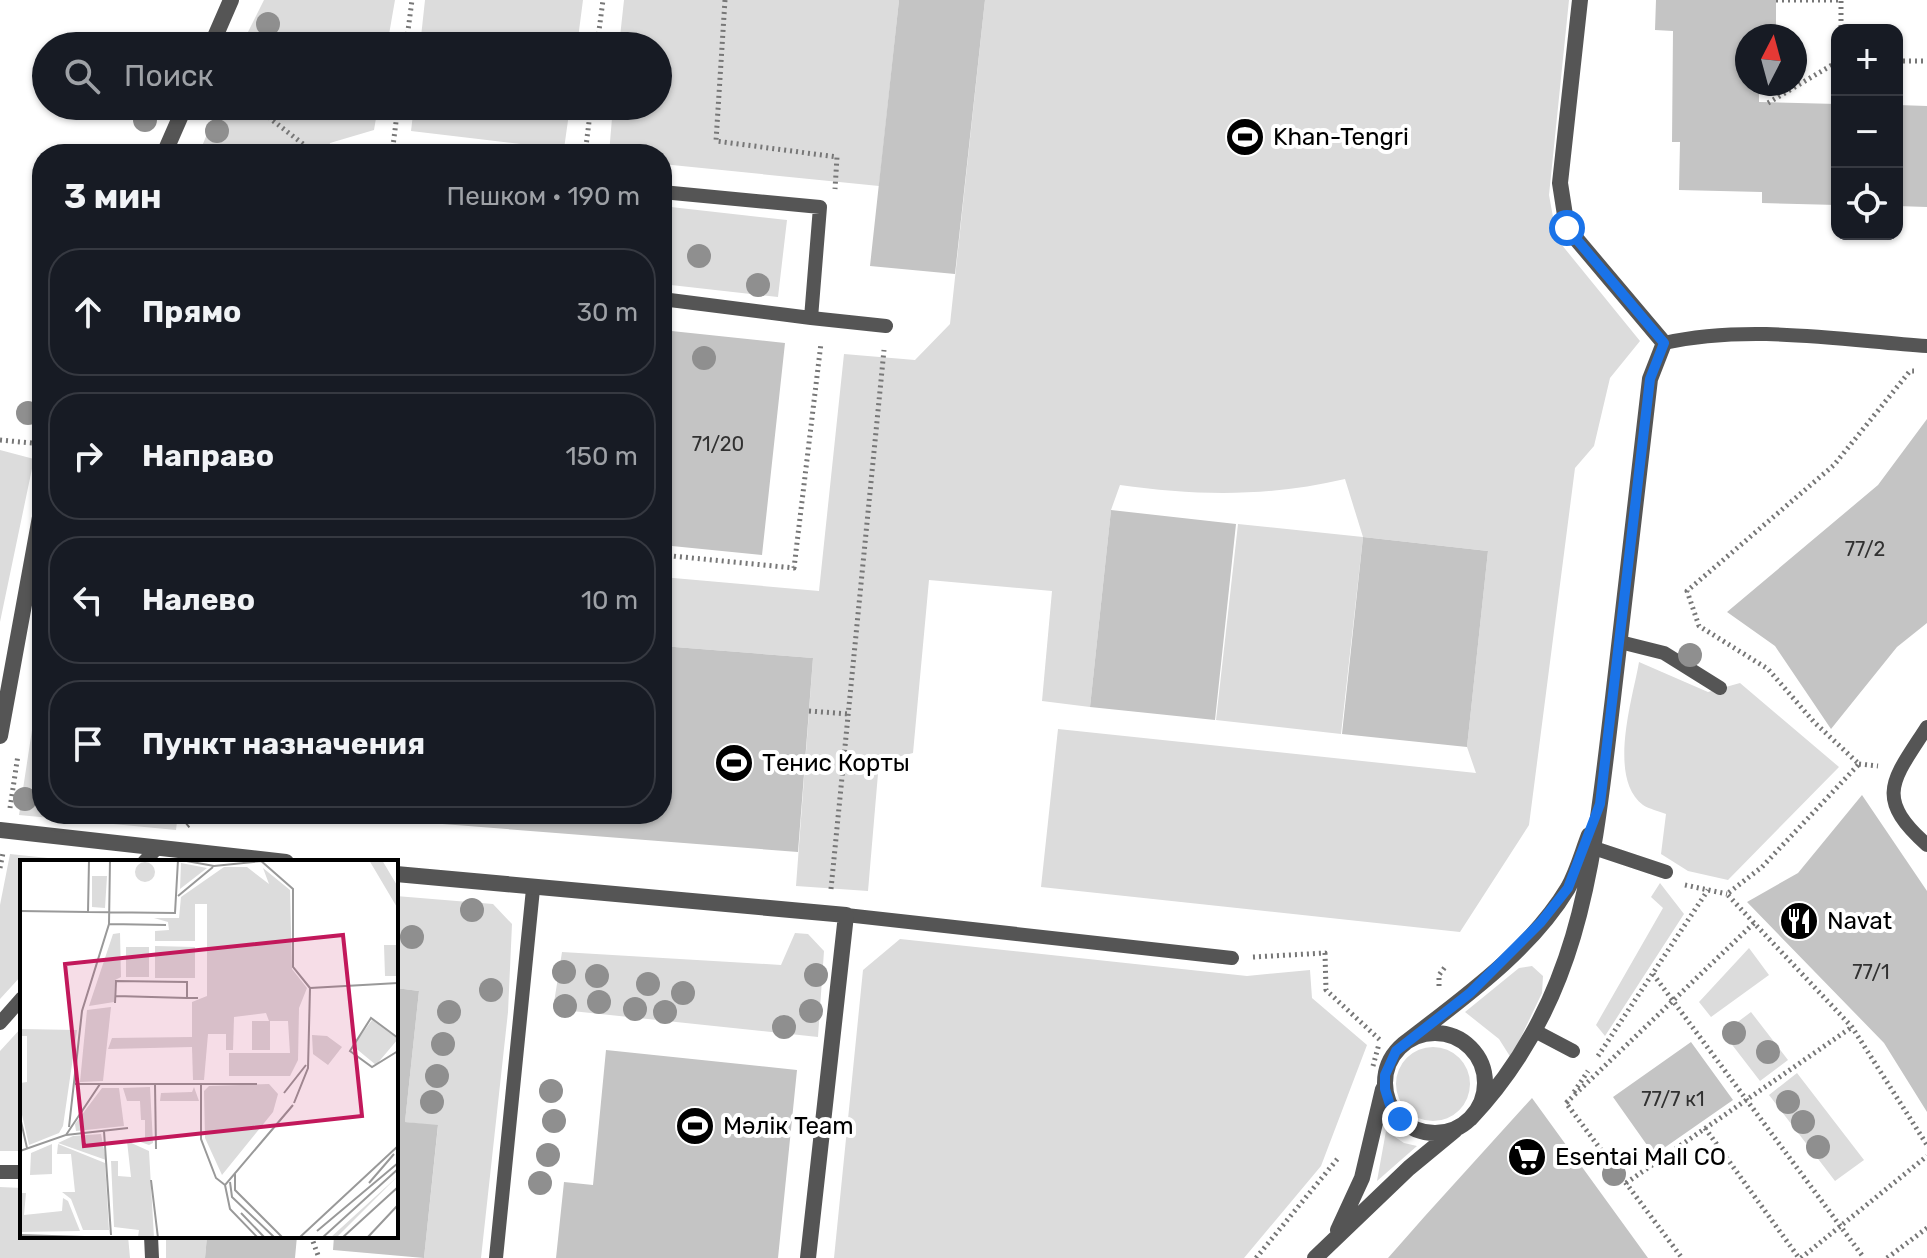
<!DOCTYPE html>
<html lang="ru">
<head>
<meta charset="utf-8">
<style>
	:root { --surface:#171b24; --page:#20242c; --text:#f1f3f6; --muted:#9ea1a6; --line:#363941 }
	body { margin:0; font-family:Rubik,sans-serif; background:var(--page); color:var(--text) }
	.controls { position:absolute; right:24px; top:24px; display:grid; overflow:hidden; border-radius:16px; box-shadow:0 2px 6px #0004 }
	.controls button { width:72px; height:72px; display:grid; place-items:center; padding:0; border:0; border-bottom:2px solid var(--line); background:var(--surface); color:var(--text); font:40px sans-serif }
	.compass { position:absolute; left:1735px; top:24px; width:72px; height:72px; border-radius:50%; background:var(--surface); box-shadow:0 2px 6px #0004; rotate:6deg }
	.stop { position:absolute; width:24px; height:24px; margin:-18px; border:6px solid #1a73e8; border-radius:50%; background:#fff }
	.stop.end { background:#1a73e8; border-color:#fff; box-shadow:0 2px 8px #0008 }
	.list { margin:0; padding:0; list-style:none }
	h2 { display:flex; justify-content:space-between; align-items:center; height:104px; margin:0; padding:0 32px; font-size:34px }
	h2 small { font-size:26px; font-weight:400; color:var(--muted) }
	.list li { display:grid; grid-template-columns:52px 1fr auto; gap:24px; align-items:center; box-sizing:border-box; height:128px; margin:0 16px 16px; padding:0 16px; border:2px solid var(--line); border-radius:32px }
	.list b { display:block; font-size:30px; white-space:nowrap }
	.list em { font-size:26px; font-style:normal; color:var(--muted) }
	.icon { flex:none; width:44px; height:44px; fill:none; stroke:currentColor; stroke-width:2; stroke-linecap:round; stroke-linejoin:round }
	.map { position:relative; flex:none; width:1927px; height:1258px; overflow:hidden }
	.search { position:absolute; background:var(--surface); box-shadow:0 2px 6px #0004; left:32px; top:32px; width:640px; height:88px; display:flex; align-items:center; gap:20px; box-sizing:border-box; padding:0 28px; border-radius:44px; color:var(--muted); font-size:30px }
	.panel { position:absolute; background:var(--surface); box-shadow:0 2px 6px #0004; left:32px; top:144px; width:640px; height:680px; border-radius:32px }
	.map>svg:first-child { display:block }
	.green { fill:#dcdcdc }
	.building { fill:#c4c4c4 }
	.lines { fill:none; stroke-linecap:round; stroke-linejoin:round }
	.path { stroke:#777; stroke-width:5; stroke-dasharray:2 4; stroke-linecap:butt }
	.service { stroke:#555; stroke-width:14 }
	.minor { stroke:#555; stroke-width:16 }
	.tree { fill:#8f8f8f }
	.route { stroke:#1a73e8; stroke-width:10 }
	.labels { text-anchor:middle; stroke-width:8; stroke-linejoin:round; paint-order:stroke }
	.number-label { font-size:20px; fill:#313131 }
	.poi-label { font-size:24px; fill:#000; stroke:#fff; text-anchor:start }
	.inset-road { fill:none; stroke:#999; stroke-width:2 }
	.view { fill:#c2185b; fill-opacity:0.15; stroke:#c2185b; stroke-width:4 }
	.inset-edge { fill:none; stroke:#000; stroke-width:4 }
</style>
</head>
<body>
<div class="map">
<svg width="1927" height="1258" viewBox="0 0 1927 1258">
	<rect width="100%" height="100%" fill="#fff"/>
	<!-- green -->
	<path class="green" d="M264,0H395L387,46H241Z
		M425,0H583L577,46H420Z
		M624,0H899L879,186L662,164V154H609L613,106H658V46H619Z
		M985,0H1569L1549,195L1557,239L1640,341L1610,378L1594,446L1575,468L1529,825L1460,932L1041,887L1058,729L1476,773L1467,747L1488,551L1363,537L1341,734L1216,720L1238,524L1363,537L1345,479C1269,497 1197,496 1120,485L1111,510L1090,707L1042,701L1052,591L929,580L913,753L879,762L868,891L796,886L813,658L662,646V577L819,591L844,354L915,360L950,324Z
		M218,106H378L374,130L330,143L328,154H199Z
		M414,106H570L564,149L411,131Z
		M662,206L787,220L778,297L662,284Z
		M0,450L34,459L0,622Z
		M1639,662L1708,692L1740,683L1839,767L1728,880L1688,871L1661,854L1666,814C1659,811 1649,809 1643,805C1607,778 1633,698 1639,662Z
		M42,665V814H178L176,830L19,815Z
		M10,854L86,862H22V975L0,999V905Z
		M1660,883L1684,914L1605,1036L1596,1025L1663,908L1651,897Z
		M396,896L493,904L512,924L508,1012L481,1258H424L438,1126L405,1122L419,991L396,988Z
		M795,933L808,934L824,951L818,1037L553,1009L562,952L781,965Z
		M900,939L1247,976L1310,970L1312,998L1367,1045L1321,1166L1244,1258H834L863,970Z
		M1749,948L1769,975L1711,1017L1699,1002Z
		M1532,966L1543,976L1542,993L1511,1058L1499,1039L1465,1012L1519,968Z
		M1751,1012L1788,1060L1760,1081L1723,1033Z
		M22,1027V1151H0V1051Z
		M1396 1084a37 37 0 1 1 74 0a37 37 0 1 1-74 0Z
		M1797,1073L1864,1160L1835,1181L1769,1095Z
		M1386,1131L1404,1143L1417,1146L1377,1181Z
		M0,1187L22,1188V1236H128L130,1258H0Z
		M166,1236H207L205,1258H166Z"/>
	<!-- building -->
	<path class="building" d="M899,0H985L955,274L870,266Z
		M1656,0H1776V36H1747V84H1775V88H1759V102L1837,104V205L1762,203V192L1679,190L1680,142H1672L1673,31L1655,30Z
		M1897,105L1927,106V207L1897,206Z
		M662,330L785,343L762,555L662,545Z
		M1927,419V623L1897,647L1831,729L1775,646L1727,612L1878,485Z
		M1111,510L1236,524L1215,720L1090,707Z
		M1363,537L1488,551L1467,747L1342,734Z
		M662,646L813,658L798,852L340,816L662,814Z
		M1862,795L1927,891V1112L1884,1043L1747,902L1798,873Z
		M396,988L419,991L405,1122L438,1125L424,1258L333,1250L334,1236H396Z
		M1691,1042L1733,1100L1654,1155L1613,1097Z
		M606,1050L797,1070L778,1258H556L564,1182L593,1185Z
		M1532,1098L1648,1258H1388L1425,1216Z
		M207,1236H297L295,1258H205Z"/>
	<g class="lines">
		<!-- path -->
		<path class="path" d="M725,0L716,141L837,157L835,189
			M1776,0H1841V30
			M406,46L412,0
			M597,46L603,0
			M1897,61H1927
			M1768,103L1837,62
			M254,106L316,154
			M392,154L398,106
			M585,154L591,106
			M0,440L42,444
			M662,555L794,568L821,343
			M809,711L849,714
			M1859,764L1878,766
			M10,808L18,755
			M187,826L193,821L194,814
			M0,868L3,853
			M1685,885L1727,894
			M831,889L884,350
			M1754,923L1727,894L1762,867L1859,764L1814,722L1768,669L1699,626L1687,591L1834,465L1910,371H1914
			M1253,957L1325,953L1326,990L1380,1040
			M1653,974L1864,1258
			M1439,986V975L1445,967
			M1598,1056L1708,890
			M1373,1066L1379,1044
			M1574,1092L1588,1071
			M1568,1101L1566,1103L1682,1258
			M1566,1103L1754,923L1852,1027L1927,1145
			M1705,1128L1799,1258
			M1626,1183L1852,1027
			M311,1236L319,1258
			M1256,1258L1339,1157
			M1801,1258L1927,1156
			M1887,1258L1927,1228"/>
		<!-- service -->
		<path class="service" d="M662,192L820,207L811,318L886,326
			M662,299L811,318
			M1664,343C1749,324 1841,340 1927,346
			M1620,642L1664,653L1720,688
			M1927,727C1893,780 1873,797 1927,845
			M1594,848L1666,872
			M144,862L157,848
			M846,915L1232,958
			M0,1023L22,998
			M1535,1031L1573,1051
			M0,1172H22
			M151,1236L152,1258
			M496,1258L533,889"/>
		<!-- minor -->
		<path class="minor" d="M211,46L231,0
			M164,154L185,106
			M0,736L42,506
			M0,830L286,862
			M396,874L846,915L808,1258
			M1385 1083a50 50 0 1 1 100 0a50 50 0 1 1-100 0Z
			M1405,1043C1463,998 1530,951 1568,888C1577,872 1582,853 1589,835
			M1470,1119C1584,999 1594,854 1613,698C1626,592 1637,485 1650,379L1664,343L1567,228L1560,183L1580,0
			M1338,1230L1362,1178L1383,1089
			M1315,1258L1409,1168L1455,1130"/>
	</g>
	<!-- trees -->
	<g class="tree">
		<circle cx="268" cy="24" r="12"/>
		<circle cx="145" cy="120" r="12"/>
		<circle cx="217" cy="131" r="12"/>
		<circle cx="699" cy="256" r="12"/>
		<circle cx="758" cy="285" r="12"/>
		<circle cx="704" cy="358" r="12"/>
		<circle cx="28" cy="413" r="12"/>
		<circle cx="1690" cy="655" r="12"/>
		<circle cx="25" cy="799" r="12"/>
		<circle cx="472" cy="910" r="12"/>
		<circle cx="412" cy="937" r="12"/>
		<circle cx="564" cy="972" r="12"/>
		<circle cx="816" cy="975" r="12"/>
		<circle cx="597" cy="976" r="12"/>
		<circle cx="648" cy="984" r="12"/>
		<circle cx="491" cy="990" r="12"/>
		<circle cx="683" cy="993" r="12"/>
		<circle cx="599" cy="1002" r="12"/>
		<circle cx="565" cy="1006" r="12"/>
		<circle cx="635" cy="1009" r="12"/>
		<circle cx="811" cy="1011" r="12"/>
		<circle cx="449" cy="1012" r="12"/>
		<circle cx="665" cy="1012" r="12"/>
		<circle cx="784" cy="1027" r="12"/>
		<circle cx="1734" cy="1033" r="12"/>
		<circle cx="443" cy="1044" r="12"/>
		<circle cx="1768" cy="1052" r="12"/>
		<circle cx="437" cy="1076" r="12"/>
		<circle cx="551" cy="1091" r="12"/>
		<circle cx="432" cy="1102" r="12"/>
		<circle cx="1788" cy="1102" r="12"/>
		<circle cx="554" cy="1121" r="12"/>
		<circle cx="1803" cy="1122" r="12"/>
		<circle cx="1818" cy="1147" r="12"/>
		<circle cx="548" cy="1155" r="12"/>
		<circle cx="1614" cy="1174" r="12"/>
		<circle cx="540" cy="1183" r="12"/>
	</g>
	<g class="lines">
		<!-- route -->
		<path class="route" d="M1400,1119L1390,1105L1385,1089V1075L1396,1051L1470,993L1541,922L1568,888L1600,804L1650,379L1664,343L1567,228"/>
	</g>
	<!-- icons -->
	<defs>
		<symbol id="stadium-disc" viewBox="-11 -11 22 22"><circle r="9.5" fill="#000" stroke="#fff"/><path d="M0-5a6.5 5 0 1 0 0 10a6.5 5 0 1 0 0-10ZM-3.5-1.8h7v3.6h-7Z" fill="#fff"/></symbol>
		<symbol id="restaurant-disc" viewBox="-11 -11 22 22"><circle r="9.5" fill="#000" stroke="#fff"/><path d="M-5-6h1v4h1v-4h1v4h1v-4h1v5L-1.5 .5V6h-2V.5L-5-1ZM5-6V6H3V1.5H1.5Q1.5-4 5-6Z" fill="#fff"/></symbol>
		<symbol id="supermarket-disc" viewBox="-11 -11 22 22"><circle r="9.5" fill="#000" stroke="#fff"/><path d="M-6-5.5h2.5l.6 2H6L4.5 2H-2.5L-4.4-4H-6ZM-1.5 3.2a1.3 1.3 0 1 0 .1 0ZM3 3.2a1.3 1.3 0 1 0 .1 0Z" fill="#fff"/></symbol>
	</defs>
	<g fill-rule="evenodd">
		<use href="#stadium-disc" x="1223" y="115" width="44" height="44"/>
		<use href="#stadium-disc" x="712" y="741" width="44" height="44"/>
		<use href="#restaurant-disc" x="1777" y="899" width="44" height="44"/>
		<use href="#stadium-disc" x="673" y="1104" width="44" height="44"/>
		<use href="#supermarket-disc" x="1505" y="1135" width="44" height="44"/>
	</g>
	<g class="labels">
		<!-- number labels -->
		<g class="number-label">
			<text x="718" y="451">71/20</text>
			<text x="1865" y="556">77/2</text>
			<text x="1871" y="979">77/1</text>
			<text x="1673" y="1106">77/7 к1</text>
		</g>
		<!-- poi labels -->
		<g class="poi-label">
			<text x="1273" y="145">Khan-Tengri</text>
			<text x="762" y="771">Тенис Корты</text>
			<text x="1827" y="929">Navat</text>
			<text x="723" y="1134">Мәлік Team</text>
			<text x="1555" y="1165">Esentai Mall СО</text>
		</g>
	</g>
	<!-- overview -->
	<g transform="translate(20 860)">
		<rect width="378" height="378" fill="#fff"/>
		<path d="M349,0H362L378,27V49ZM115 12a10 10 0 1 1 20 0a10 10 0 1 1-20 0ZM161,3L187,8L160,29ZM204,7H227L249,24L243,8L270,30L272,109L287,128L279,148L278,200L270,216H209V193H270L268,161H250V190H232V161H249L246,153L214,157L213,190H206V174H188L184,220H173L172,187L88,189L92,178L172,177V142L187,136V44H175V81H135V71L149,70L148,62L134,58H159L161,37ZM72,16H87L85,48L72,47ZM100,73L101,117L95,120L94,142L69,146L93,74ZM364,85H378V116H365ZM135,86L175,87V118H135ZM106,87H129V117H106ZM91,147L83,221L60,222L67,150ZM352,160L378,179L356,205L333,186ZM0,169L57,170L43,266L39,273L9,285L0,246V223L7,222V176H0ZM292,175L307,176L322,187L308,205L293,194ZM249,224L258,234L253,252L202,315L185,278L184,231L189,226ZM130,227L133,283L129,285L112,279H125V260H121L120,241H107L103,228ZM174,227L179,241H140L141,233L172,232ZM82,228H99L104,266L56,271L55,264ZM81,274L86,300L38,283L53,276ZM107,281L129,291L134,378H103L118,377L119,370L94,367L91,301H98V316L111,317ZM32,284V314L10,315L11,293ZM38,284L85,303L89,370H63L51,339L42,332H55L51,294H37ZM378,316L316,378H310ZM0,333H6L4,355L42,351L43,338L48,341L60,371L0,372Z" fill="#dcdcdc"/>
		<path class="inset-road" d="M161,0L194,6L252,0M240,0L273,29V107L290,128M158,36L193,7M0,51L68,52L69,0M68,52L155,53L158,0M89,64L146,65M290,128L378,123M96,136L167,138M95,143L96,121L167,122V138H178M378,178L351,158L330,191L352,207L378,191M181,223V279L196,318L205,325M55,224H237M135,224L136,289M264,233L286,205M274,243L288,208L290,128M0,257L7,288M49,267L62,151L89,64L90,0M84,271L91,375M46,275L108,268M0,291L46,275L80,224M215,314V330L263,378M131,320L138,378M210,322L212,337L255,378M349,323L374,294M221,353L245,378M297,371L378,303M0,375L97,378M238,378L210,349L205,325L273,245M279,378L378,286M302,378L378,309M322,378L378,327M347,378L378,345"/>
		<path class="view" d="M323,75L342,256L64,286L45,104Z"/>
		<rect width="378" height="378" class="inset-edge"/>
	</g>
</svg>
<div class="controls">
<button>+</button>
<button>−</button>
<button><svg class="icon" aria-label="locate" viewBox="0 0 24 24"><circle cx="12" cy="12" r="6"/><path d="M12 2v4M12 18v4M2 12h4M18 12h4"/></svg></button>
</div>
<svg class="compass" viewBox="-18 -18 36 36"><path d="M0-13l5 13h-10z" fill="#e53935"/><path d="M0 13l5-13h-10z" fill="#9ea1a6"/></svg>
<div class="stop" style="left:1567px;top:228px"></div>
<div class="stop end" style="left:1400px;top:1119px"></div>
<div class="search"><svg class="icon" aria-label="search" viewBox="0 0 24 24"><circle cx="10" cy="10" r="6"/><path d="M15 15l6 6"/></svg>Поиск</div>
<section class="panel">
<h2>3 мин<small>Пешком · 190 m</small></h2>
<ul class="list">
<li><svg class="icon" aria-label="ahead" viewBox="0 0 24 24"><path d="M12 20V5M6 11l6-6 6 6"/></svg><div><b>Прямо</b></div><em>30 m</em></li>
<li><svg class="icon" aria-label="right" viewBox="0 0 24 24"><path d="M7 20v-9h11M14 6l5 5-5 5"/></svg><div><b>Направо</b></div><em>150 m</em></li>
<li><svg class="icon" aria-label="left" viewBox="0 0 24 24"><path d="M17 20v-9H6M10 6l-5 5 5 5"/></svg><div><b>Налево</b></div><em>10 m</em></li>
<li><svg class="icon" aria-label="arrive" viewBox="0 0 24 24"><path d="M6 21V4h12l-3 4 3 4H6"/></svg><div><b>Пункт назначения</b></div></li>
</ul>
</section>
</div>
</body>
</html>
